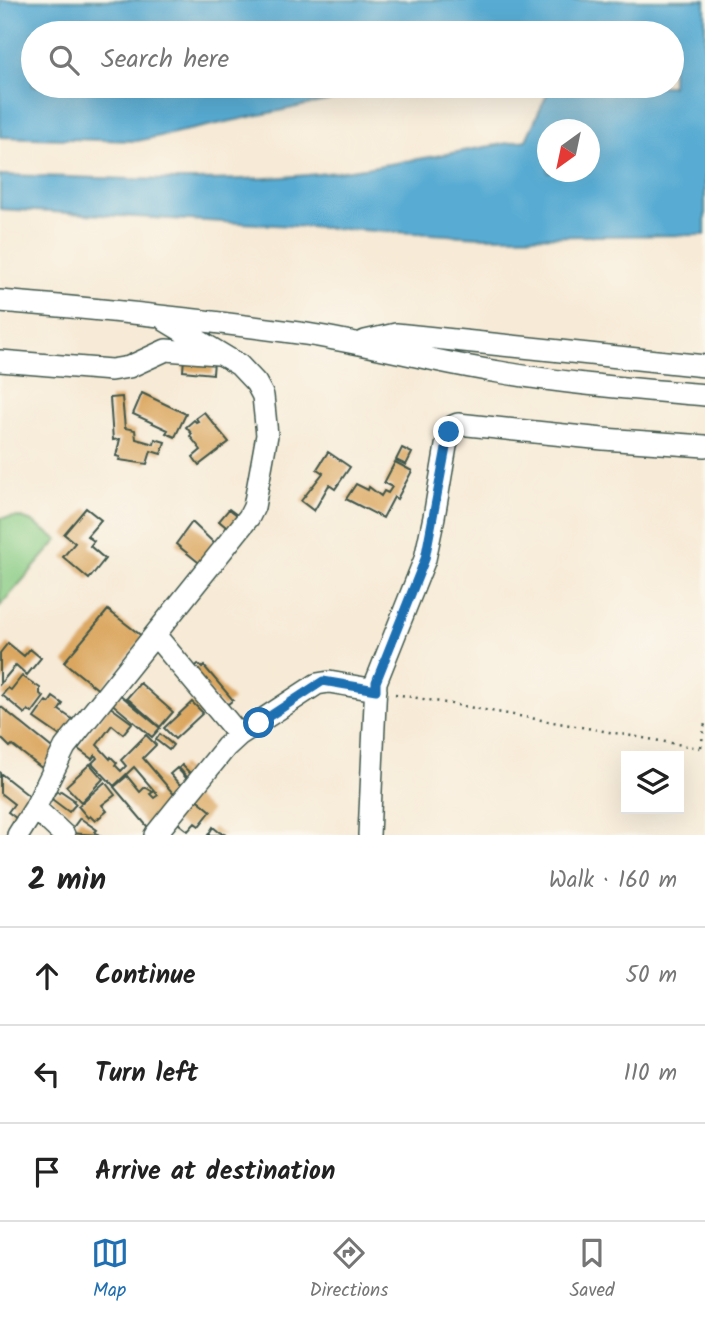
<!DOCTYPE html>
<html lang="en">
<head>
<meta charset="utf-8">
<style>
	:root { --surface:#fff; --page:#f6f6f6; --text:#222; --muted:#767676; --line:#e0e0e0; --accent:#1f6fb2 }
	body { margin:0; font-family:Kalam,sans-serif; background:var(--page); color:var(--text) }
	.controls { position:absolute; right:21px; bottom:21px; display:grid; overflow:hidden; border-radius:0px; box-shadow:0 7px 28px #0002 }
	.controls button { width:63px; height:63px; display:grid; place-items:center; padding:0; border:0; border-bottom:2px solid var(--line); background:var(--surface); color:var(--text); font:35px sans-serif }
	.compass { position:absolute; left:537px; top:119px; width:63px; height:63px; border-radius:50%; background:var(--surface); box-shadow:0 7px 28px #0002; rotate:213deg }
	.stop { position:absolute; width:21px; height:21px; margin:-16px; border:5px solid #1f6fb2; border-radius:50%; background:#fff }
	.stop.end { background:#1f6fb2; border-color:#fff; box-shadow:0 2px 7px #0008 }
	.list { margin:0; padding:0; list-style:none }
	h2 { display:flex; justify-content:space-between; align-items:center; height:91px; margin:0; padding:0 28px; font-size:30px }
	h2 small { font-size:23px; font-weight:400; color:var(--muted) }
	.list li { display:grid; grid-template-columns:46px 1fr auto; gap:21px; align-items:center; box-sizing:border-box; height:98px; padding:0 28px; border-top:2px solid var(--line) }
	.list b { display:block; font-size:26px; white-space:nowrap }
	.list em { font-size:23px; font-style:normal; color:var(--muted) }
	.icon { flex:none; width:38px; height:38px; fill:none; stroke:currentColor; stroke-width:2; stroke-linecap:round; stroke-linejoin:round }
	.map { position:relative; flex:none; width:705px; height:835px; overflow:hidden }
	.search { position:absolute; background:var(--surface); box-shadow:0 7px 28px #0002; left:21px; right:21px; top:21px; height:77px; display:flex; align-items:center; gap:18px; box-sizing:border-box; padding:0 24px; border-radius:38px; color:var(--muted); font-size:26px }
	.sheet { height:385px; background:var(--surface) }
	nav { display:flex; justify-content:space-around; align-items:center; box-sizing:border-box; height:98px; border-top:2px solid var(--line); background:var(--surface); font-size:19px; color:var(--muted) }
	nav a { display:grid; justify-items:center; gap:4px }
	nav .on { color:var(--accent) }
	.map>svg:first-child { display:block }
	.green { fill:#8acc85; stroke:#54845c; stroke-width:2 }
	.water { fill:#58acd3; stroke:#3c7484; stroke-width:2; fill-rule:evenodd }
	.building { fill:#dba760 }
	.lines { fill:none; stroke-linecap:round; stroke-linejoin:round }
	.minor-casing { stroke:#3f574c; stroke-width:24 }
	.path { stroke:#3f574c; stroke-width:2.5; stroke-dasharray:2 5; stroke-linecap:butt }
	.minor { stroke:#fff; stroke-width:21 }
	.route { stroke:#1f6fb2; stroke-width:9 }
</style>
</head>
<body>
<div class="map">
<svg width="705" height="835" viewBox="0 0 705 835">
	<rect width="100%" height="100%" fill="#fbf7ec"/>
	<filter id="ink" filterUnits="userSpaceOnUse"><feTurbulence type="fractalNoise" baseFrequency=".0143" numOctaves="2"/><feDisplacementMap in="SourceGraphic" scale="14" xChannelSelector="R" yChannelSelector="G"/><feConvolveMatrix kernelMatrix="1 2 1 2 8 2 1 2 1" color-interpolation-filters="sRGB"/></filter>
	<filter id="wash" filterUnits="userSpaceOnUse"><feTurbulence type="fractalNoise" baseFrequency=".00686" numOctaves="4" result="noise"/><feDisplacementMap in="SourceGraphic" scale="28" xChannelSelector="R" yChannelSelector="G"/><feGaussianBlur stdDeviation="1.57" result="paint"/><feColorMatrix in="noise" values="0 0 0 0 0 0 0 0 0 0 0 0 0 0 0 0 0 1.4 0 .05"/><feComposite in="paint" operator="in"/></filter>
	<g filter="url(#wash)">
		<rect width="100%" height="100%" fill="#f7ead6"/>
		<!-- green -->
		<path class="green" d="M19,517L32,522L58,540L0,606V518Z"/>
		<!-- water -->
		<path class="water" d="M0,0H705V235L482,237L0,209V175C94,177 189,184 283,177C364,172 446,153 526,140L550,88L364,93L137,141L0,137ZM33,33H672V86H33ZM548,130H590V172H548Z"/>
		<g id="blocks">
			<!-- building -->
			<path class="building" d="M184,358L214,361L213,374L183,371Z
				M142,393L186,414L175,437L166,433L168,430L133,414Z
				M122,397L125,428L135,430L136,439L154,444L155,439L165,442L161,454L151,451L147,464L119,460L120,457L116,456L120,439L113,440L110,398Z
				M204,412L229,442L199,465L193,457L201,450L190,436L192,434L186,427L194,420L196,422L198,421L196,418Z
				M402,448L412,453L406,465L396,460Z
				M328,452L350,467L335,489L329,485L314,511L301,501L323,473L317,469Z
				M395,462L412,471L397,499L394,497L383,518L346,499L356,484L368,490L369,487L381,496L384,491L388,493L392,487L384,483Z
				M86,508L101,520L87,536L94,541L90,546L105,559L89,579L63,557L75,543L64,534Z
				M229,509L241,518L231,531L219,521Z
				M192,522L215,544L203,566L176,544Z
				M108,610L143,637L100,691L64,662Z
				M8,643L24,656L30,649L41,658L27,675L16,665L0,684V653Z
				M198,664L202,668L204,666L233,700L223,708L191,670Z
				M22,676L40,688V694L44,697L32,713L28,710L25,714L2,695L8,688L11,690Z
				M140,683L173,712L160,727L127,698Z
				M118,693L160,728L152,737L110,702Z
				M53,697L63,704L59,710L75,721L63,738L34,718L46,701L49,703Z
				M192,702L203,713L175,739L164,728Z
				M0,706L57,752L43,769L12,745L10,747L0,737Z
				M109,706L132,723L123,734L112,725L97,745L110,759L111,757L117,763L115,765L121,771L126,766L121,760L146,735L156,745L143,758L178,799L151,831L114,787L127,776L140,792L145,787L153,792L150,794L154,798L158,795L134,767L114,786L92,763L97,758L95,755L92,759L78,749Z
				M160,734L173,745L169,750L156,740Z
				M90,764L103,779L81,802L66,786Z
				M182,765L191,774L188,778L179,768Z
				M177,768L187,779L180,785L170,774Z
				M0,773L33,799L21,822L8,812L14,804L0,793Z
				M105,782L115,795L102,805L107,811L95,821L90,816L88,818L78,806Z
				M57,791L59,793L61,791L74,800L73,801L76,804L69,812L53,800L52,797Z
				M193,796L211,811L199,826L195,823L188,831L174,820Z
				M80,818L97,830L95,832L99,835L69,833Z
				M213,827L219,832L226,835H208Z"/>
		</g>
	</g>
	<g filter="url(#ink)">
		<use href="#blocks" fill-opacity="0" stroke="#3f574c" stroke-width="2"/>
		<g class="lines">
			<defs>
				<path id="minor" d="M0,301C102,309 205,320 306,334C371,344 434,362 499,372C567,384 636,389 705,395
					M365,341L396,334L705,366
					M0,361L111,370L129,367L166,350L218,354
					M155,635L239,735
					M35,808L64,835
					M18,835L35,808L65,747L249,517L254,507L267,435L263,396L256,383L239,365L166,321
					M155,835L226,747L239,735L317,684L329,682L376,690
					M369,835L376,682L425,559L434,517L446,446L453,426L458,424L603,439L705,446"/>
			</defs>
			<!-- minor casing -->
			<use href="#minor" class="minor-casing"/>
			<!-- path -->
			<path class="path" d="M395,694L705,749
				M701,747L705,723"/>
			<!-- minor -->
			<use href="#minor" class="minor"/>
		</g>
	</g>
	<g class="lines" filter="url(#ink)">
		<!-- route -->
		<path class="route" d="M259,723L323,681L376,690V682L425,559L449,432"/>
	</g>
</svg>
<div class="controls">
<button><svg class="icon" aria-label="layers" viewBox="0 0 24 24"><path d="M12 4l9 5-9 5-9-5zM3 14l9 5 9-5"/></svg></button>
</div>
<svg class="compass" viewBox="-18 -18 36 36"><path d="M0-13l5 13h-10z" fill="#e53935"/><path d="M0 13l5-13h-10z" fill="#767676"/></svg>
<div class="stop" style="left:259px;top:723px"></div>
<div class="stop end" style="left:449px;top:432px"></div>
<div class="search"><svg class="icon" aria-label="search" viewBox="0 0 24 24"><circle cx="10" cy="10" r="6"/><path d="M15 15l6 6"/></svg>Search here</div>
</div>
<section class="sheet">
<h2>2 min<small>Walk · 160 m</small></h2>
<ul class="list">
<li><svg class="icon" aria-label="ahead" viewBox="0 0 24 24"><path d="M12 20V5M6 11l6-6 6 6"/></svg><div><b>Continue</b></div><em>50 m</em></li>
<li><svg class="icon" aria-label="left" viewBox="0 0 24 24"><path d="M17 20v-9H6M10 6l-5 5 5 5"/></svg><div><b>Turn left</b></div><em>110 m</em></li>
<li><svg class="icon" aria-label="arrive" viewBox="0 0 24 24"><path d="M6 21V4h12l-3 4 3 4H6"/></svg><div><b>Arrive at destination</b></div></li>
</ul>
</section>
<nav>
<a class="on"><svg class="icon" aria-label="map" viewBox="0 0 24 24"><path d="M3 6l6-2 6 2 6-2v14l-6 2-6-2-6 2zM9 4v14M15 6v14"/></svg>Map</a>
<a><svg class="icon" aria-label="directions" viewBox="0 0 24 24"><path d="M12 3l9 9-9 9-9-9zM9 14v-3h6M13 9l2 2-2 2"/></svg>Directions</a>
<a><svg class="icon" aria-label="saved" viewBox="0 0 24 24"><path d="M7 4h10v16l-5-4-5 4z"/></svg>Saved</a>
</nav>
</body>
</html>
